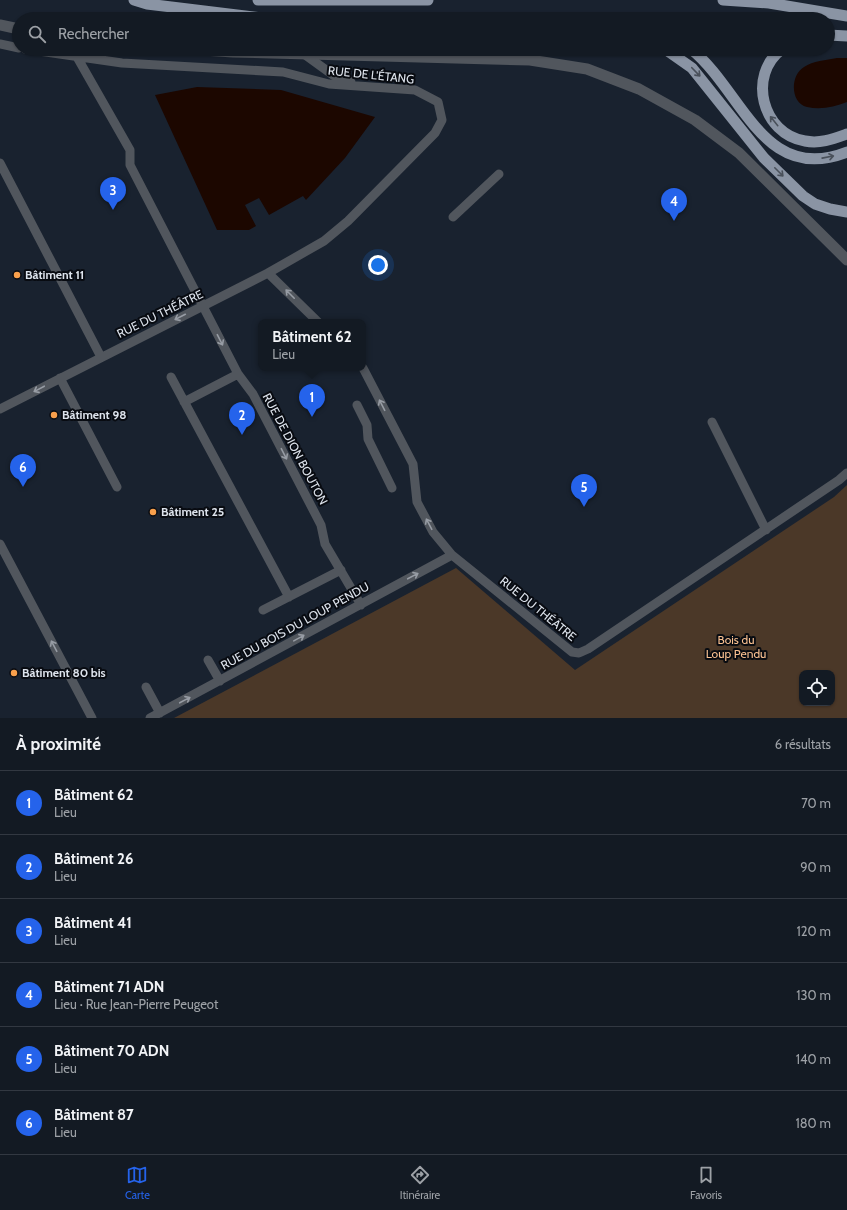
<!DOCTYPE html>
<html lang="fr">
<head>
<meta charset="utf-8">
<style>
	:root { --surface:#131a23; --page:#1c232b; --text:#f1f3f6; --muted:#9da1a6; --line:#323841; --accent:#2563eb }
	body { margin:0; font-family:Cabin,sans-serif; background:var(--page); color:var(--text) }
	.controls { position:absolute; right:12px; bottom:12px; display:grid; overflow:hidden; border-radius:8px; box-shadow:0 1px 3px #0004 }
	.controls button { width:36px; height:36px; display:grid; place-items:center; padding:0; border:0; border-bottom:1px solid var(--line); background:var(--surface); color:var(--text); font:20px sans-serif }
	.you { position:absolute; left:378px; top:265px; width:14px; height:14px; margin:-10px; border:3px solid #fff; border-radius:50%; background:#1a73e8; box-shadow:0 0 0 6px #1a73e833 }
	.badge { display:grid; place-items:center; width:26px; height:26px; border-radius:50%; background:var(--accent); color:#fff; font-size:13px; font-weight:700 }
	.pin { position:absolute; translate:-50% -33px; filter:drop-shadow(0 1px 2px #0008) }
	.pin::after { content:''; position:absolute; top:21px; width:14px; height:12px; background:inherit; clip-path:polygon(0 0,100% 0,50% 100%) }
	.popup { position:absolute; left:258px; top:319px; width:108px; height:52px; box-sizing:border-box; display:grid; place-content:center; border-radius:8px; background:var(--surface); filter:drop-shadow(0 1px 3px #0005); font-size:13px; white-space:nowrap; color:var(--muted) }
	.popup b { font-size:15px; color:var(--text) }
	.popup::after { content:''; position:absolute; left:50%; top:100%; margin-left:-8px; border:8px solid transparent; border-top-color:var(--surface) }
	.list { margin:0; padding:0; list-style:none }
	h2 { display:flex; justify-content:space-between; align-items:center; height:52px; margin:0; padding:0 16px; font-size:17px }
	h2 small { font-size:13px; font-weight:400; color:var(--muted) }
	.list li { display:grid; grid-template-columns:26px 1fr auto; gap:12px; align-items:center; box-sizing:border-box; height:64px; padding:0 16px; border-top:1px solid var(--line) }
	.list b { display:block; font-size:15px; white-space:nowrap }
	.list p { margin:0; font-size:13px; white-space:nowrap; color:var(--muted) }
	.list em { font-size:13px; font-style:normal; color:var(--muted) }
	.icon { flex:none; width:22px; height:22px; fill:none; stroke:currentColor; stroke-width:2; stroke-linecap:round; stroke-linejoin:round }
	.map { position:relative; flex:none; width:847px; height:718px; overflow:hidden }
	.search { position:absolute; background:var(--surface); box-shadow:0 1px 3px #0004; left:12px; right:12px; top:12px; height:44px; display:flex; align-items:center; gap:10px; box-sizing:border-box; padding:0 14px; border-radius:22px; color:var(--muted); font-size:15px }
	.sheet { height:436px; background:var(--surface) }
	nav { display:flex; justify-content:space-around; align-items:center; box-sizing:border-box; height:56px; border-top:1px solid var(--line); background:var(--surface); font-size:11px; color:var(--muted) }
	nav a { display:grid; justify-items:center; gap:2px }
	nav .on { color:var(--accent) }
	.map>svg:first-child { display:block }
	.green { fill:#4b3828; fill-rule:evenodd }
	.water { fill:#1c0700 }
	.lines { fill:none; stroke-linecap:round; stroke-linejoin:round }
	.service { stroke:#51565d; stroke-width:9 }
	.minor { stroke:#51565d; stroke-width:11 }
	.trunk { stroke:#8a94a4; stroke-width:11 }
	.oneway { stroke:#49505a }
	.oneway2 { stroke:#979ca4 }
	.poi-dot { fill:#f9a04c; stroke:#080b11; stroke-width:1.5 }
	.labels { text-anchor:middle; stroke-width:4; stroke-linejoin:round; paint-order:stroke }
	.street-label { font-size:12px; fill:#dde3ec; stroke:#080b11 }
	.poi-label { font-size:12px; font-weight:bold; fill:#dde3ec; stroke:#080b11; text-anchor:start }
	.park-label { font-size:12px; fill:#fac191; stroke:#080b11 }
</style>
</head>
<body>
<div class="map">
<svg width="847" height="718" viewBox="0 0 847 718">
	<rect width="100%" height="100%" fill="#19222f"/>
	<!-- green -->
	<path class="green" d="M847,485V718H174L456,568L575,670L834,497ZM802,673H832V703H802Z"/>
	<!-- water -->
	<path class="water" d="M837,58H847V102C834,107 821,110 807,107C790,103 790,75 804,67C813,61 826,60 837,58Z
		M197,87L281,90L375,117L345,158L306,200L303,196L269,215L259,198L245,205L256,226L249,230H217L155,95Z"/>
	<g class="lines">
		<!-- service -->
		<path class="service" d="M0,44L19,48
			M25,49L122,63L283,72L329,84L415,90L438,102L442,120L435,133L348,221L324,241L268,273
			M304,54L333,75L351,82
			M77,57L130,150V165L238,374L253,394L321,525L325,544L361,605
			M0,163L101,357
			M453,217L499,174
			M363,368L413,464L417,502L433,532L452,555L572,652L579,653L588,649L839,480L847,473
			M171,377L289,597
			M60,378L117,487
			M184,402L238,374
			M357,405L367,425L368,439L392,488
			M0,409L268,273L318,322
			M712,422L766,530
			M0,544L92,718
			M263,610L341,570
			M208,660L220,681
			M146,687L160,713
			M150,718L452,555"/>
		<!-- minor -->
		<path class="minor" d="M0,25L19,29
			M188,49L233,52L530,60L587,69L639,89L695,120L739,153L847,260"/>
		<!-- trunk -->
		<path class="trunk" d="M134,0L147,4L270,19
			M258,0H428
			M723,0L769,3L847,16
			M828,35L847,36
			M665,49L692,68L764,158L803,196L815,204L830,209L847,212
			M691,49C743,91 763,185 847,152
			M782,49C747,75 762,134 805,141C820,144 833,139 847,134"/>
	</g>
	<!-- one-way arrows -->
	<defs><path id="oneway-shaft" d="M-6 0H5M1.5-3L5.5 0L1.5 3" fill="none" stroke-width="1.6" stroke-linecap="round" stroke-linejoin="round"/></defs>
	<g class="oneway">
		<use href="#oneway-shaft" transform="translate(696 72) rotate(46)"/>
		<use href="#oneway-shaft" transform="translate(774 121) rotate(-129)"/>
		<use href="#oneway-shaft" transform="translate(828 157) rotate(-11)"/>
		<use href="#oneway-shaft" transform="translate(779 172) rotate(45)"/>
	</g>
	<g class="oneway2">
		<use href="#oneway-shaft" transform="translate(290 294) rotate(-135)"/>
		<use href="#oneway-shaft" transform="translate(180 317) rotate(153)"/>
		<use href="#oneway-shaft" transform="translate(220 340) rotate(63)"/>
		<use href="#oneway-shaft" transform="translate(39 389) rotate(152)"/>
		<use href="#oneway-shaft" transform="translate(382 405) rotate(-117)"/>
		<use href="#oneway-shaft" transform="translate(284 454) rotate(63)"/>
		<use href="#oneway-shaft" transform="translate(429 524) rotate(-118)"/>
		<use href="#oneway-shaft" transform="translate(413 576) rotate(-28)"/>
		<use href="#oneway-shaft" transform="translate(299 638) rotate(-29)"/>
		<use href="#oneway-shaft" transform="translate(54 646) rotate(-118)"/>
		<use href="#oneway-shaft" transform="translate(185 700) rotate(-28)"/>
	</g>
	<!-- markers -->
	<g class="poi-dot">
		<circle cx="17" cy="275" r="4"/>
		<circle cx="54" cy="415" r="4"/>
		<circle cx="153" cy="512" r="4"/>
		<circle cx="14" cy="673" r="4"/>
	</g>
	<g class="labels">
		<!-- street labels -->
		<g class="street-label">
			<text transform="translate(371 75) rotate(6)" y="4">RUE DE L'ÉTANG</text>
			<text transform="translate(160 314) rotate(-26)" y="4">RUE DU THÉÂTRE</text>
			<text transform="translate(295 449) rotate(62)" y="4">RUE DE DION BOUTON</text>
			<text transform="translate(538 609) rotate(39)" y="4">RUE DU THÉÂTRE</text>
			<text transform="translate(295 626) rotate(-29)" y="4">RUE DU BOIS DU LOUP PENDU</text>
		</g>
		<!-- poi labels -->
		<g class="poi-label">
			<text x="25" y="279">Bâtiment 11</text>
			<text x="62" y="419">Bâtiment 98</text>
			<text x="161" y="516">Bâtiment 25</text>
			<text x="22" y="677">Bâtiment 80 bis</text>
		</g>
		<!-- park labels -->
		<g class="park-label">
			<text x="736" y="644">Bois du<tspan x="736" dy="14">Loup Pendu</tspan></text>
		</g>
	</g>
</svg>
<div class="controls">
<button><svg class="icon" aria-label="locate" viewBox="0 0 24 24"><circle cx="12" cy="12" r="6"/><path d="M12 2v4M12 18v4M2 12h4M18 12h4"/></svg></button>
</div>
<div class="you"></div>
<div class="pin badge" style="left:312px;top:417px">1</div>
<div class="popup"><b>Bâtiment 62</b>Lieu</div>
<div class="pin badge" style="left:242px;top:435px">2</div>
<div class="pin badge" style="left:113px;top:210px">3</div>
<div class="pin badge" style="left:674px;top:221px">4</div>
<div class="pin badge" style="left:584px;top:507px">5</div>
<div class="pin badge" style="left:23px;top:487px">6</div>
<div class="search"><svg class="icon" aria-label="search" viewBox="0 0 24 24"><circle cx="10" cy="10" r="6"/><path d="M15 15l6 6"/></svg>Rechercher</div>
</div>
<section class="sheet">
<h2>À proximité<small>6 résultats</small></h2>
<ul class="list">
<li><span class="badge">1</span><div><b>Bâtiment 62</b><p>Lieu</p></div><em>70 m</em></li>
<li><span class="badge">2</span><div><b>Bâtiment 26</b><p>Lieu</p></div><em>90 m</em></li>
<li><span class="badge">3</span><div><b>Bâtiment 41</b><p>Lieu</p></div><em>120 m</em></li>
<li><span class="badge">4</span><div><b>Bâtiment 71 ADN</b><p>Lieu · Rue Jean-Pierre Peugeot</p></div><em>130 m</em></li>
<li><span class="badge">5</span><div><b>Bâtiment 70 ADN</b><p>Lieu</p></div><em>140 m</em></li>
<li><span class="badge">6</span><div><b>Bâtiment 87</b><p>Lieu</p></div><em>180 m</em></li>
</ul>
</section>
<nav>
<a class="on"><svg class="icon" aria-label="map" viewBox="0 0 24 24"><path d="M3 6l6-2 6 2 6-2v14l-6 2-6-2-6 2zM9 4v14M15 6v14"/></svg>Carte</a>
<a><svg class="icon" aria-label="directions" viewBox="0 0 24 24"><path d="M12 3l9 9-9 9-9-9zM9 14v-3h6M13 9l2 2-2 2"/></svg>Itinéraire</a>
<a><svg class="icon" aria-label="saved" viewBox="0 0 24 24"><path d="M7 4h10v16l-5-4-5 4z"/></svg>Favoris</a>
</nav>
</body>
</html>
